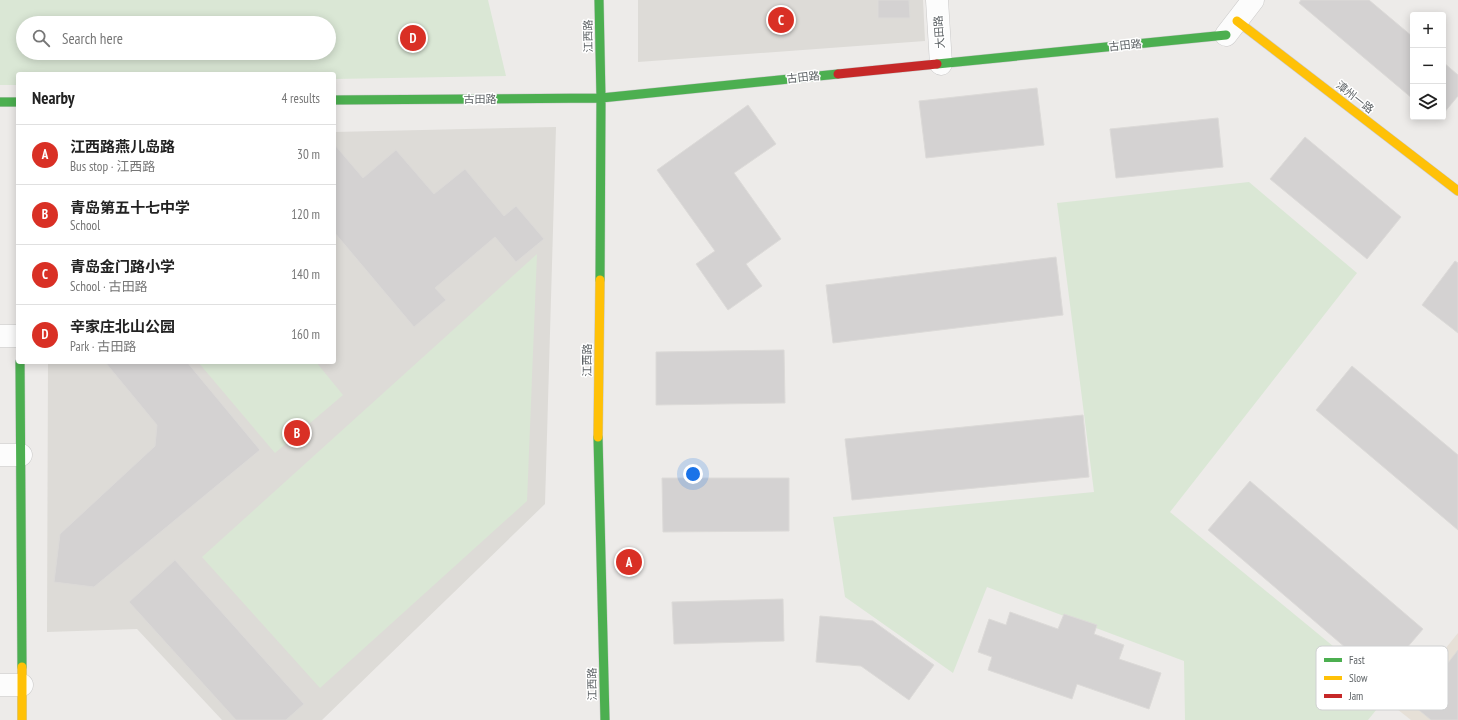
<!DOCTYPE html>
<html lang="en">
<head>
<meta charset="utf-8">
<style>
	:root { --surface:#fff; --page:#f6f6f6; --text:#222; --muted:#767676; --line:#e0e0e0; --accent:#d93025 }
	body { margin:0; font-family:"PT Sans Narrow","Noto Sans SC",sans-serif; background:var(--page); color:var(--text) }
	.controls { position:absolute; right:12px; top:12px; display:grid; overflow:hidden; border-radius:4px; box-shadow:0 2px 10px #0003 }
	.controls button { width:36px; height:36px; display:grid; place-items:center; padding:0; border:0; border-bottom:1px solid var(--line); background:var(--surface); color:var(--text); font:20px sans-serif }
	.you { position:absolute; left:693px; top:474px; width:14px; height:14px; margin:-10px; border:3px solid #fff; border-radius:50%; background:#1a73e8; box-shadow:0 0 0 6px #1a73e833 }
	.badge { display:grid; place-items:center; width:26px; height:26px; border-radius:50%; background:var(--accent); color:#fff; font-size:13px; font-weight:700 }
	.pin { position:absolute; translate:-50% -50%; border:2px solid #fff; box-shadow:0 1px 4px #0006 }
	.list { margin:0; padding:0; list-style:none }
	h2 { display:flex; justify-content:space-between; align-items:center; height:52px; margin:0; padding:0 16px; font-size:17px }
	h2 small { font-size:13px; font-weight:400; color:var(--muted) }
	.list li { display:grid; grid-template-columns:26px 1fr auto; gap:12px; align-items:center; box-sizing:border-box; height:60px; padding:0 16px; border-top:1px solid var(--line) }
	.list b { display:block; font-size:15px; white-space:nowrap }
	.list p { margin:0; font-size:13px; white-space:nowrap; color:var(--muted) }
	.list em { font-size:13px; font-style:normal; color:var(--muted) }
	.icon { flex:none; width:22px; height:22px; fill:none; stroke:currentColor; stroke-width:2; stroke-linecap:round; stroke-linejoin:round }
	.map { position:relative; flex:none; width:1458px; height:720px; overflow:hidden }
	.search { position:absolute; background:var(--surface); box-shadow:0 2px 10px #0003; left:16px; top:16px; width:320px; height:44px; display:flex; align-items:center; gap:10px; box-sizing:border-box; padding:0 14px; border-radius:22px; color:var(--muted); font-size:15px }
	.panel { position:absolute; background:var(--surface); box-shadow:0 2px 10px #0003; left:16px; top:72px; width:320px; height:292px; border-radius:4px }
	.map>svg:first-child { display:block }
	.commercial { fill:#e6e0d7 }
	.education { fill:#dddbd7 }
	.green { fill:#dae7d5; fill-rule:evenodd }
	.building { fill:#d4d2d2; stroke:#dcdad8 }
	.lines { fill:none; stroke-linecap:round; stroke-linejoin:round }
	.street-casing { stroke:#cac9c9; stroke-width:23 }
	.fast-casing { stroke:#c9c9c9; stroke-width:10 }
	.slow-casing { stroke:#c9c9c9; stroke-width:10 }
	.jam-casing { stroke:#c9c9c9; stroke-width:10 }
	.street { stroke:#fcfcfc; stroke-width:22 }
	.fast { stroke:#4caf50; stroke-width:9 }
	.slow { stroke:#ffc107; stroke-width:9 }
	.jam { stroke:#c62828; stroke-width:9 }
	.labels { text-anchor:middle; stroke-width:3; stroke-linejoin:round; paint-order:stroke }
	.street-label { font-size:11px; fill:#5e6366; stroke:#fff }
	.key { fill:#fff; stroke:#cfd0d1; stroke-width:1 }
	.key-label { font-size:11px; fill:#5e6366 }
</style>
</head>
<body>
<div class="map">
<svg width="1458" height="720" viewBox="0 0 1458 720">
	<rect width="100%" height="100%" fill="#edebe9"/>
	<!-- commercial -->
	<path class="commercial" d="M1458,633V720H1411L1397,709Z"/>
	<!-- education -->
	<path class="education" d="M638,0H923L925,41L638,62Z
		M556,127L545,504L322,720H222L137,629L47,632L48,362H334V132Z"/>
	<!-- green -->
	<path class="green" d="M0,0H488L506,76L334,79V74H18V85H0ZM23,23H329V53H23Z
		M1249,182L1357,273L1170,512L1390,693L1368,720H1185L1184,661L987,587L953,673L845,597L833,517L1094,492L1057,203Z
		M537,254L527,501L320,688L202,557Z
		M198,362H316L343,395L275,453Z"/>
	<!-- building -->
	<path class="building" d="M878,0H909L910,18H878Z
		M1301,0H1369L1413,37V99L1299,3Z
		M1443,62L1458,75V96L1443,114Z
		M1037,88L1044,145L926,158L919,101Z
		M748,105L776,144L734,173L781,239L746,264L762,286L728,310L696,264L715,251L657,170Z
		M1218,118L1223,167L1116,178L1110,129Z
		M1305,137L1401,217L1367,259L1270,179Z
		M334,144L363,178L396,150L434,194L465,169L504,216L516,206L544,239L516,262L495,237L435,288L446,300L414,327L334,232Z
		M1056,257L1063,315L833,343L826,285Z
		M1455,261L1458,263V333L1422,305Z
		M784,350L785,403L656,405V352Z
		M105,362H187L260,450L94,587L54,582L60,534L155,446L157,425Z
		M1352,366L1458,455V530L1316,410Z
		M1083,415L1089,477L852,500L845,439Z
		M662,478H789V531L663,532Z
		M1250,481L1423,629L1381,678L1208,530Z
		M175,560L304,704L286,720H236L129,602Z
		M783,599L784,641L674,644L672,602Z
		M1010,612L1058,629L1064,614L1097,625L1094,634L1124,645L1119,659L1161,673L1149,709L1077,684L1072,699L988,670L992,657L978,652L989,619L1006,625Z
		M820,616L873,621L934,665L909,700L861,666L816,662Z
		M1458,650V720H1431L1414,706Z"/>
	<g class="lines">
		<defs>
			<path id="street" d="M937,0L941,64
				M1226,35L1253,0
				M0,336H18
				M0,455H21
				M0,685H22"/>
			<path id="fast" d="M599,0L601,98L600,280
				M937,64L1226,35
				M334,100L601,98L838,74
				M0,102H18
				M20,362L22,667
				M598,437L605,720"/>
			<path id="slow" d="M1237,21L1458,191
				M598,437L600,280
				M22,667V720"/>
			<path id="jam" d="M838,74L937,64"/>
		</defs>
		<!-- street casing -->
		<use href="#street" class="street-casing"/>
		<!-- fast casing -->
		<use href="#fast" class="fast-casing"/>
		<!-- slow casing -->
		<use href="#slow" class="slow-casing"/>
		<!-- jam casing -->
		<use href="#jam" class="jam-casing"/>
		<!-- street -->
		<use href="#street" class="street"/>
		<!-- fast -->
		<use href="#fast" class="fast"/>
		<!-- slow -->
		<use href="#slow" class="slow"/>
		<!-- jam -->
		<use href="#jam" class="jam"/>
	</g>
	<g class="labels">
		<!-- street labels -->
		<g class="street-label">
			<text transform="translate(939 32) rotate(-94)" y="4">大田路</text>
			<text transform="translate(588 36) rotate(-91)" y="4">江西路</text>
			<text transform="translate(1125 45) rotate(-6)" y="4">古田路</text>
			<text transform="translate(803 77) rotate(-6)" y="4">古田路</text>
			<text transform="translate(1355 97) rotate(38)" y="4">漳州一路</text>
			<text x="480" y="103">古田路</text>
			<text transform="translate(587 360) rotate(-90)" y="4">江西路</text>
			<text transform="translate(592 684) rotate(-91)" y="4">江西路</text>
		</g>
	</g>
	<!-- legend -->
	<rect x="1316" y="646" width="132" height="64" rx="6" class="key"/>
	<rect x="1324" y="658" width="18" height="4" fill="#4caf50"/>
	<rect x="1324" y="676" width="18" height="4" fill="#ffc107"/>
	<rect x="1324" y="694" width="18" height="4" fill="#c62828"/>
	<g class="key-label">
		<text x="1349" y="664">Fast</text>
		<text x="1349" y="682">Slow</text>
		<text x="1349" y="700">Jam</text>
	</g>
</svg>
<div class="controls">
<button>+</button>
<button>−</button>
<button><svg class="icon" aria-label="layers" viewBox="0 0 24 24"><path d="M12 4l9 5-9 5-9-5zM3 14l9 5 9-5"/></svg></button>
</div>
<div class="you"></div>
<div class="pin badge" style="left:629px;top:562px">A</div>
<div class="pin badge" style="left:297px;top:433px">B</div>
<div class="pin badge" style="left:781px;top:20px">C</div>
<div class="pin badge" style="left:413px;top:38px">D</div>
<div class="search"><svg class="icon" aria-label="search" viewBox="0 0 24 24"><circle cx="10" cy="10" r="6"/><path d="M15 15l6 6"/></svg>Search here</div>
<section class="panel">
<h2>Nearby<small>4 results</small></h2>
<ul class="list">
<li><span class="badge">A</span><div><b>江西路燕儿岛路</b><p>Bus stop · 江西路</p></div><em>30 m</em></li>
<li><span class="badge">B</span><div><b>青岛第五十七中学</b><p>School</p></div><em>120 m</em></li>
<li><span class="badge">C</span><div><b>青岛金门路小学</b><p>School · 古田路</p></div><em>140 m</em></li>
<li><span class="badge">D</span><div><b>辛家庄北山公园</b><p>Park · 古田路</p></div><em>160 m</em></li>
</ul>
</section>
</div>
</body>
</html>
